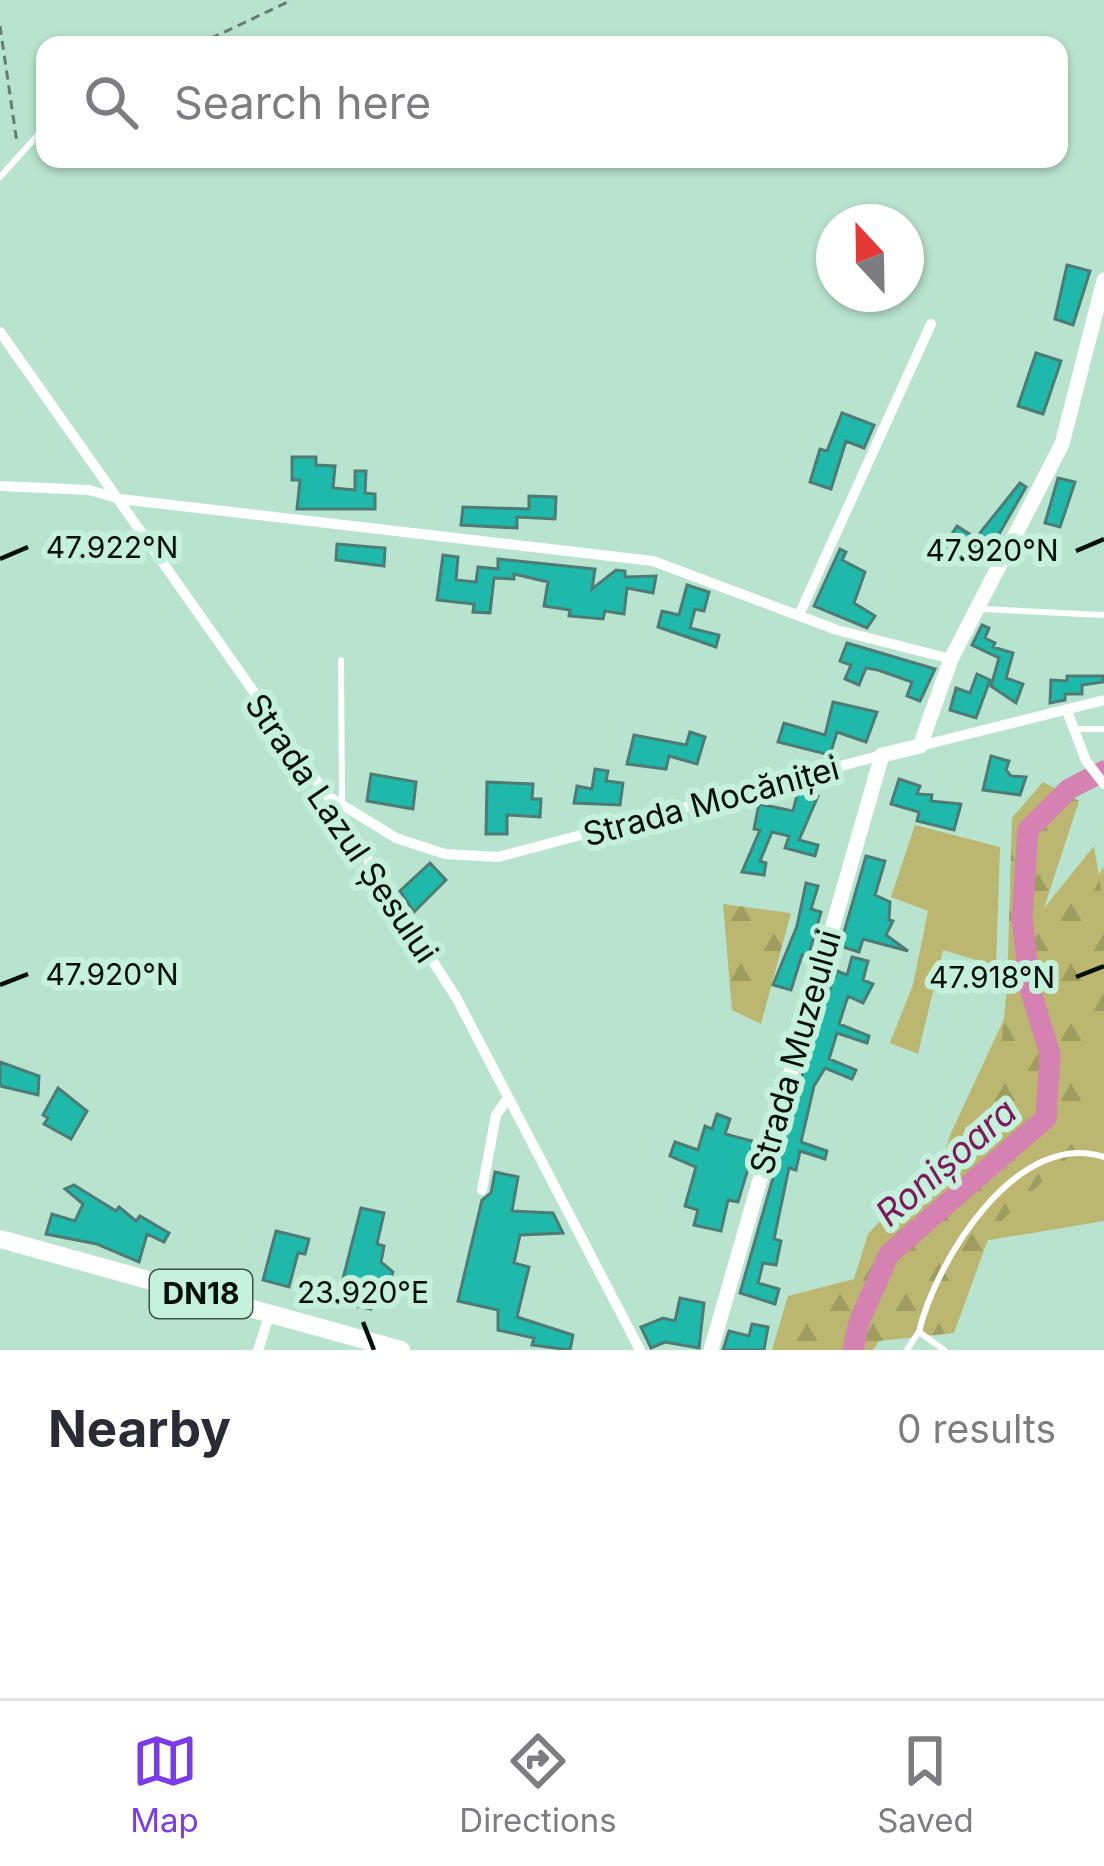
<!DOCTYPE html>
<html lang="en">
<head>
<meta charset="utf-8">
<style>
	:root { --surface:#fff; --page:#f2f2f3; --text:#2b2b33; --muted:#7c7c81; --line:#e1e1e2; --accent:#7c3aed }
	body { margin:0; font-family:Inter,sans-serif; background:var(--page); color:var(--text) }
	.compass { position:absolute; left:816px; top:204px; width:108px; height:108px; border-radius:50%; background:var(--surface); box-shadow:0 3px 9px #0004; rotate:338deg }
	.list { margin:0; padding:0; list-style:none }
	h2 { display:flex; justify-content:space-between; align-items:center; height:156px; margin:0; padding:0 48px; font-size:51px }
	h2 small { font-size:39px; font-weight:400; color:var(--muted) }
	.icon { flex:none; width:66px; height:66px; fill:none; stroke:currentColor; stroke-width:2; stroke-linecap:round; stroke-linejoin:round }
	.map { position:relative; flex:none; width:1104px; height:1350px; overflow:hidden }
	.search { position:absolute; background:var(--surface); box-shadow:0 3px 9px #0004; left:36px; right:36px; top:36px; height:132px; display:flex; align-items:center; gap:30px; box-sizing:border-box; padding:0 42px; border-radius:24px; color:var(--muted); font-size:45px }
	.sheet { height:348px; background:var(--surface) }
	nav { display:flex; justify-content:space-around; align-items:center; box-sizing:border-box; height:168px; border-top:3px solid var(--line); background:var(--surface); font-size:33px; color:var(--muted) }
	nav a { display:grid; justify-items:center; gap:6px }
	nav .on { color:var(--accent) }
	.map>svg:first-child { display:block }
	.grass { fill:#bbb770 }
	.forest { fill:url(#forest-firs) }
	.lines { fill:none; stroke-linecap:round; stroke-linejoin:round }
	.river { stroke:#d581b1; stroke-width:21 }
	.building { fill:#1eb9ab; stroke:#4d7c75; stroke-width:3 }
	.path { stroke:#627f72; stroke-width:3; stroke-dasharray:9 6; stroke-linecap:butt }
	.lane { stroke:#fff; stroke-width:6 }
	.street { stroke:#fff; stroke-width:10 }
	.secondary { stroke:#fff; stroke-width:15 }
	.primary { stroke:#fff; stroke-width:18 }
	.ticks { fill:none; stroke:#02100a; stroke-width:4.5 }
	.labels { text-anchor:middle; stroke-width:12; stroke-linejoin:round; paint-order:stroke }
	.shield { fill:#c5f0dc; stroke:#3c5349; stroke-width:3 }
	.shield-label { font-size:30px; font-weight:bold; fill:#02100a }
	.street-label { font-size:33px; fill:#02100a; stroke:#c5f0dc }
	.water-label { font-size:36px; font-style:italic; fill:#7c185b; stroke:#c5f0dc }
	.ticks-label { font-size:30px; text-anchor:middle; fill:#02100a; stroke:#c5f0dc; stroke-width:12; stroke-linejoin:round; paint-order:stroke }
</style>
</head>
<body>
<div class="map">
<svg width="1104" height="1350" viewBox="0 0 1104 1350">
	<defs>
		<pattern id="forest-firs" width="22" height="20" patternUnits="userSpaceOnUse" patternTransform="scale(3)"><rect width="22" height="20" fill="#bbb770"/><path d="M5 1l3.5 6h-7zM16 11l3.5 6h-7z" fill="#9f9c60"/></pattern>
	</defs>
	<rect width="100%" height="100%" fill="#b8e3cf"/>
	<!-- grass -->
	<path class="grass" d="M915,825L1000,847L996,966L943,950L918,1054L890,1043L913,985L928,911L891,897Z
		M1104,867V1221L918,1252L950,1135L1026,972Z"/>
	<!-- forest -->
	<path class="forest" d="M1043,782L1079,801L1044,908L1094,846L1104,908V1030L1081,1029L1082,1144L991,1231L954,1333L879,1341L873,1350H772L788,1296L854,1279L868,1234L996,1097L1007,988L1012,818Z
		M723,904L791,913L761,1024L732,1010Z"/>
	<g class="lines">
		<!-- river -->
		<path class="river" d="M853,1350L859,1322L889,1254L1046,1118L1050,1054L1030,989L1022,918L1028,830L1069,789L1104,771"/>
	</g>
	<!-- building -->
	<path class="building" d="M1067,265L1090,271L1073,325L1055,319Z
		M1036,353L1061,361L1043,414L1018,406Z
		M842,413L874,425L864,448L846,441L831,489L810,482L820,449L827,451Z
		M292,457H316V465L335,466L333,488L355,490V471H366L365,493L375,494V509H297L300,480H292Z
		M1058,478L1075,482L1060,527L1045,523Z
		M1020,483L1026,487L987,555L973,548L965,560L944,546L957,526L976,538Z
		M529,496L556,497L555,519L517,517V528L461,525L463,507L529,509Z
		M337,544L385,548L384,566L336,560Z
		M840,549L846,552L842,560L865,572L854,603L875,616L867,628L814,606Z
		M443,555L458,557L456,580L476,582L478,567L498,569V559L595,569L592,589L616,570L625,571V577L656,576L653,593L627,588L624,614L605,611L603,619L569,616L570,610L544,606L548,582L514,574V579L494,578L490,613L473,612L474,604L437,600Z
		M687,585L709,592L704,611L695,609L690,628L719,635L716,647L658,627L662,611L679,615Z
		M982,625L989,628L985,638L995,643L993,647L1013,653L1006,678L1023,684L1016,703L991,686L999,658L972,645Z
		M847,643L935,669L920,701L907,696L912,682L878,670L866,668L859,685L845,679L851,665L840,661Z
		M977,674L990,680L976,718L950,710L956,688L970,693Z
		M1067,676H1103V682L1082,685V694H1065V700L1050,703L1051,680L1067,681Z
		M833,702L877,712L866,742L837,732L830,755L778,742L784,723L825,735Z
		M690,732L705,737L697,764L669,756L666,769L627,764L634,735L686,745Z
		M991,756L1009,761L1006,770L1011,776L1026,777L1020,795L983,790Z
		M595,769L608,771L606,781L623,783L620,805L574,803L577,786L592,789Z
		M371,774L416,782L413,809L367,801Z
		M899,779L920,786L917,794L932,795L931,801L961,804L954,830L917,821L919,812L891,804Z
		M487,782L533,784L532,799H541L540,817L507,815V834H486Z
		M798,791L818,796L799,840L818,845L815,856L785,848L789,836L772,832L760,861L766,863L764,875L742,872L760,830L754,829L759,804L793,811Z
		M866,856L885,861L875,895L890,902L889,920L893,921L886,935L908,951L863,939L859,952L840,946Z
		M430,863L446,880L414,912L400,891Z
		M806,883L818,886L811,909L821,912L808,957L802,955L791,990L773,985L797,926Z
		M852,957L868,961L863,980L873,984L863,1003L848,996L839,1024L869,1036L867,1043L837,1033L829,1059L856,1070L852,1079L825,1068L814,1086L801,1142L827,1151L825,1159L800,1151L796,1170L789,1168L774,1239L781,1241L776,1265L763,1263L758,1283L779,1289L775,1304L740,1293L821,1010L837,971L847,975Z
		M0,1062L39,1076L38,1095L0,1086Z
		M58,1088L87,1111L71,1139L44,1124L48,1118L43,1115Z
		M717,1114L730,1119L725,1134L756,1142L738,1202L728,1200L721,1231L694,1225L698,1210L685,1206L696,1167L670,1156L675,1142L698,1150L705,1126L712,1129Z
		M495,1172L518,1177L512,1211L553,1213L563,1233L520,1235L514,1263L529,1267L517,1317L573,1335L570,1350L532,1345L534,1338L498,1330V1310L458,1301L482,1200L491,1193Z
		M74,1185L116,1211L119,1207L136,1221L140,1216L169,1233L164,1242L147,1234L139,1262L97,1244L46,1234L52,1214L75,1221L83,1204L65,1189Z
		M361,1208L384,1213L377,1244L384,1246L381,1262L393,1272L388,1286L376,1287L371,1309L337,1302Z
		M276,1231L309,1239L305,1254L298,1253L289,1287L263,1280Z
		M680,1298L704,1303L699,1348L665,1342L651,1348L641,1327L663,1318L675,1321Z
		M752,1324L768,1327L764,1350H723L729,1331L749,1336Z"/>
	<g class="lines">
		<!-- path -->
		<path class="path" d="M0,26L17,143
			M197,45L292,0"/>
		<!-- lane -->
		<path class="lane" d="M0,177L45,127
			M982,609L1104,615
			M341,660L342,803
			M1074,729H1104
			M907,1350L918,1333
			M944,1350L919,1332C935,1262 1017,1128 1104,1157"/>
		<!-- street -->
		<path class="street" d="M0,332L328,797L457,999L640,1350
			M0,486L89,490L120,499L653,561L837,630L951,659
			M799,615L931,324
			M1067,711L1086,761L1104,784
			M920,746L1104,700
			M331,798L396,838L445,854L498,857L882,755
			M482,1190L496,1115L508,1098
			M258,1350L270,1313"/>
		<!-- secondary -->
		<path class="secondary" d="M711,1350L882,755L920,746L951,659L1062,444L1104,280"/>
		<!-- primary -->
		<path class="primary" d="M0,1239L401,1350"/>
	</g>
	<!-- ticks -->
	<path class="ticks" d="M1076,551L1104,539M0,559L28,547M1076,977L1104,966M0,985L28,974M363,1322L374,1350"/>
	<g class="labels">
		<!-- shield labels -->
		<rect class="shield" x="150" y="1270" width="102" height="48" rx="9"/>
		<g class="shield-label">
			<text x="201" y="1304">DN18</text>
		</g>
		<!-- street labels -->
		<g class="street-label">
			<text transform="translate(711 801) rotate(-15)" y="12">Strada Mocăniței</text>
			<text transform="translate(342 828) rotate(56)" y="12">Strada Lazul Șesului</text>
			<text transform="translate(795 1052) rotate(-74)" y="12">Strada Muzeului</text>
		</g>
		<!-- water labels -->
		<g class="water-label">
			<text transform="translate(946 1162) rotate(-41)" y="13">Ronișoara</text>
		</g>
	</g>
	<g class="ticks-label">
		<text x="112" y="558">47.922°N</text>
		<text x="992" y="561">47.920°N</text>
		<text x="112" y="985">47.920°N</text>
		<text x="992" y="988">47.918°N</text>
		<text x="363" y="1303">23.920°E</text>
	</g>
</svg>
<svg class="compass" viewBox="-18 -18 36 36"><path d="M0-13l5 13h-10z" fill="#e53935"/><path d="M0 13l5-13h-10z" fill="#7c7c81"/></svg>
<div class="search"><svg class="icon" aria-label="search" viewBox="0 0 24 24"><circle cx="10" cy="10" r="6"/><path d="M15 15l6 6"/></svg>Search here</div>
</div>
<section class="sheet">
<h2>Nearby<small>0 results</small></h2>
<ul class="list">
</ul>
</section>
<nav>
<a class="on"><svg class="icon" aria-label="map" viewBox="0 0 24 24"><path d="M3 6l6-2 6 2 6-2v14l-6 2-6-2-6 2zM9 4v14M15 6v14"/></svg>Map</a>
<a><svg class="icon" aria-label="directions" viewBox="0 0 24 24"><path d="M12 3l9 9-9 9-9-9zM9 14v-3h6M13 9l2 2-2 2"/></svg>Directions</a>
<a><svg class="icon" aria-label="saved" viewBox="0 0 24 24"><path d="M7 4h10v16l-5-4-5 4z"/></svg>Saved</a>
</nav>
</body>
</html>
